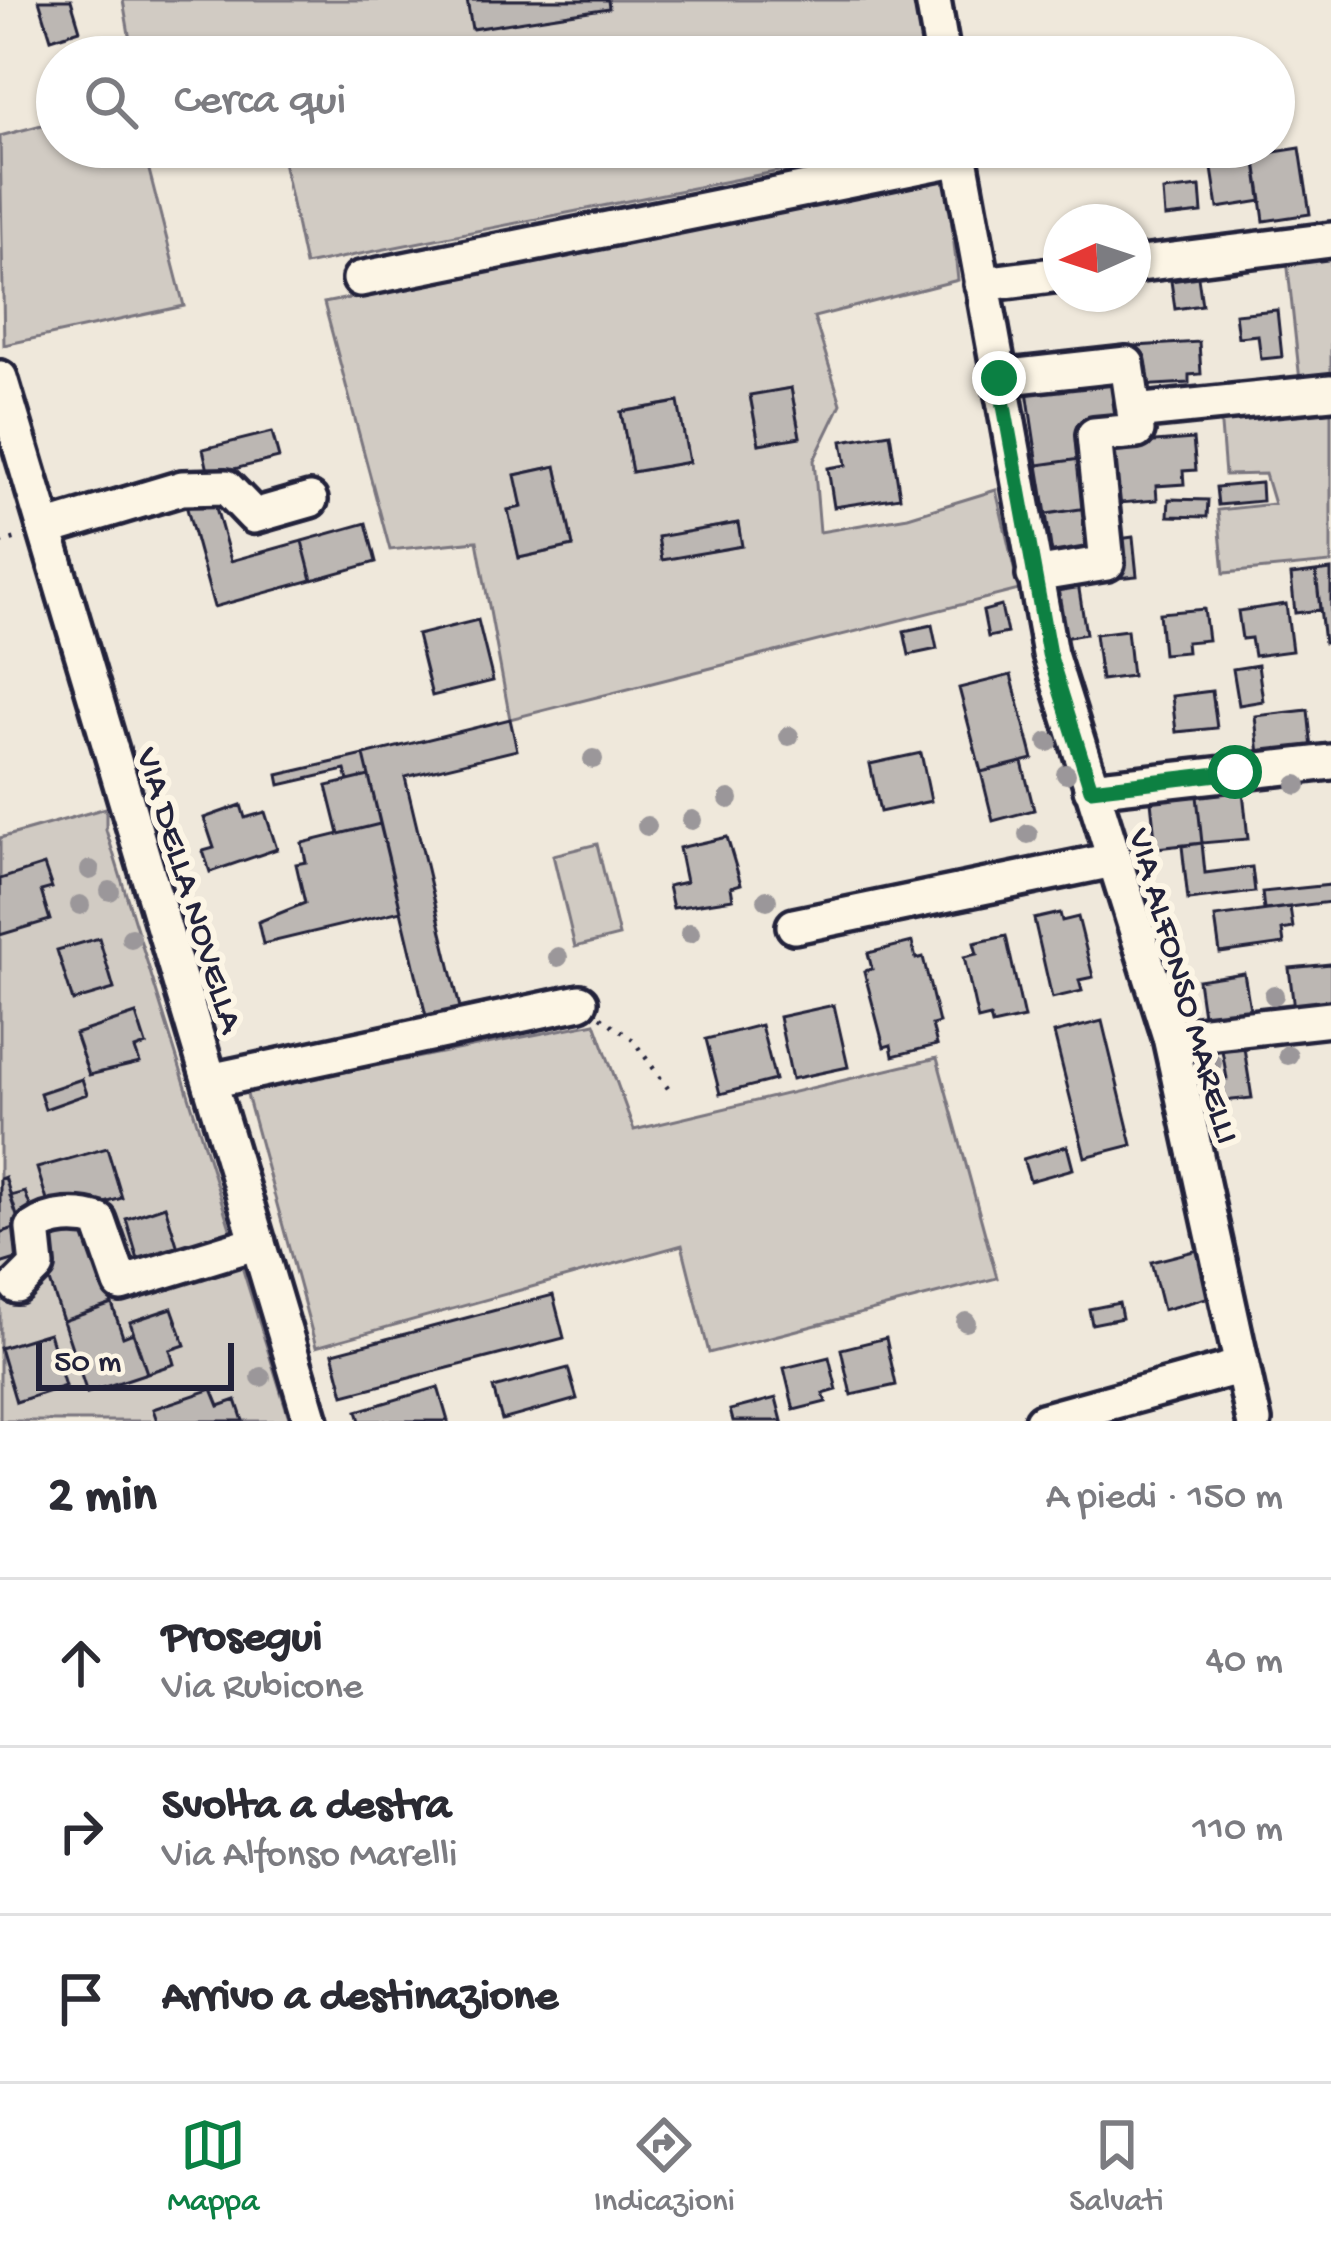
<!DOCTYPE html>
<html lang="it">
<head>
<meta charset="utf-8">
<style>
	:root { --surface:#fff; --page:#f7f7f7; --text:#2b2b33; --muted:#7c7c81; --line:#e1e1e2; --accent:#0b8043 }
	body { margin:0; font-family:"Gochi Hand",sans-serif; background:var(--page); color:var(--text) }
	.compass { position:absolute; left:1043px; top:204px; width:108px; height:108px; border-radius:50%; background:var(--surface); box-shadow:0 3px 9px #0004; rotate:267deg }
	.scale { position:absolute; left:36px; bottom:30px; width:198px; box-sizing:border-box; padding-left:12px; border:6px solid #22223b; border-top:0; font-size:33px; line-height:42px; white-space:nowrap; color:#22223b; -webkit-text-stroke:9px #fcf5e5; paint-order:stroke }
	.stop { position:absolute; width:36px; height:36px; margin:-27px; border:9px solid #0b8043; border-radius:50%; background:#fff }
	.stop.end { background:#0b8043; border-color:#fff; box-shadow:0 3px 12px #0008 }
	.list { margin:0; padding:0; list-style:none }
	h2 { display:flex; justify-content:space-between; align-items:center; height:156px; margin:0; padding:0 48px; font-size:51px }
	h2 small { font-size:39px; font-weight:400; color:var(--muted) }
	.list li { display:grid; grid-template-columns:78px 1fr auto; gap:36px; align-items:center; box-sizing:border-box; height:168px; padding:0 48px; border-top:3px solid var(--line) }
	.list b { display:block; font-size:45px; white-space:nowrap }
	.list p { margin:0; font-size:39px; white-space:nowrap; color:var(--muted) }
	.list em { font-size:39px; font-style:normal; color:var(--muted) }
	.icon { flex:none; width:66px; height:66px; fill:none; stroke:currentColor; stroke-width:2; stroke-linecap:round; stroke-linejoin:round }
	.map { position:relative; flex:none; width:1331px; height:1421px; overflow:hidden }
	.search { position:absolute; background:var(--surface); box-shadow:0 3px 9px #0004; left:36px; right:36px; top:36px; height:132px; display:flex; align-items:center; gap:30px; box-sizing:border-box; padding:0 42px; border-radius:66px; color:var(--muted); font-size:45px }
	.sheet { height:660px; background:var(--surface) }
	nav { display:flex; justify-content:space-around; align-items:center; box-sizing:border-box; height:168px; border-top:3px solid var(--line); background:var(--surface); font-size:33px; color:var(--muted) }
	nav a { display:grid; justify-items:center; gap:6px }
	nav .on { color:var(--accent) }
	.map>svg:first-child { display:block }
	.green { fill:#d1cbc3; stroke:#7a767f; stroke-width:3; fill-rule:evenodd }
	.building { fill:#bcb7b3; stroke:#22223b; stroke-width:3 }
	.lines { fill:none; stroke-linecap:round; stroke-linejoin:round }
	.minor-casing { stroke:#22223b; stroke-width:42 }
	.path { stroke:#22223b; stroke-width:4.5; stroke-dasharray:3 9; stroke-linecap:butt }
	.minor { stroke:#fcf5e5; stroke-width:33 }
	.tree { fill:#9b979a }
	.route { stroke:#0b8043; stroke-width:15 }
	.labels { text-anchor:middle; stroke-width:12; stroke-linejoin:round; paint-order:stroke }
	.street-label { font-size:36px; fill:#22223b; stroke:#fcf5e5 }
</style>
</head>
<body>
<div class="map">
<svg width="1331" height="1421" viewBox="0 0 1331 1421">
	<rect width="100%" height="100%" fill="#efe8db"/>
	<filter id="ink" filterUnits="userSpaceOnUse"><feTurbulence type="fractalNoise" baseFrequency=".00833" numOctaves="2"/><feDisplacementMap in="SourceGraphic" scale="24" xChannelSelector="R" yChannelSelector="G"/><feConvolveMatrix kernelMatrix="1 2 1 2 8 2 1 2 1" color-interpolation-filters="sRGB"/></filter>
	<g filter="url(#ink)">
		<!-- green -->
		<path class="green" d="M123,0H917L929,57H133Z
			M57,121V147H143L184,306L4,345L0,136Z
			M280,147H900L305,265Z
			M947,180L958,280L814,317L841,404L814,460L820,532L908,517L996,490L1019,590L510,719L477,541L390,550L324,303ZM791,388L800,436L759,444L750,396ZM677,402L688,462L633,472L621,412ZM556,466L573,546L519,558L508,510L522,507L516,475ZM738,523L741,546L662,559L659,537Z
			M1331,253V379L1300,381L1287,259Z
			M1331,403V563L1224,573L1218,510L1274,504L1265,474L1225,475L1220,413Z
			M106,808V830L290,1421H0V838Z
			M597,844L619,936L575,947L553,855Z
			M595,1023L634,1130L937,1058L997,1278L709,1353L682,1245L316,1347L246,1091Z"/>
		<!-- building -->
		<path class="building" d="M39,0H71L80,30L51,39Z
			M467,0H608L609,8L472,29Z
			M1300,148L1310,214L1264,221L1255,155Z
			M1255,155L1262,201L1218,208L1211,162Z
			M1200,187L1202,213L1165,217L1163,191Z
			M1198,277L1202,305L1175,309L1171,281Z
			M1277,310L1282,357L1261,359L1258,335L1238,337L1235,314Z
			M1199,342L1201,374L1189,375V383L1138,386L1136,346Z
			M1119,377L1124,414L1081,421L1087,458L1038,465L1027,391Z
			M791,388L800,437L759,444L750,395Z
			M678,402L689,462L632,472L621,412Z
			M272,432L279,458L209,475L203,449Z
			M890,433L900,497L834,507L828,468L846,465L842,441Z
			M1193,439L1196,470L1183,471L1184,484L1156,486L1157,500L1108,504L1103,446Z
			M1087,458L1094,507L1046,514L1038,465Z
			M556,466L573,546L519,558L508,510L522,507L515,475Z
			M1261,483L1262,501L1218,505L1216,487Z
			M213,497L231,561L302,541L312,580L214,607L186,505Z
			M1169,499L1208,500L1207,517L1168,516Z
			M1094,507L1101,546L1052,554L1046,514Z
			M366,523L376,562L312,580L302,541Z
			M738,523L742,546L662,560L658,537Z
			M1133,537L1137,576L1116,578L1112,540Z
			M1331,570V643H1324L1316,572Z
			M1316,572L1320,610L1295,613L1291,575Z
			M1078,583L1086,634L1063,638L1055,587Z
			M1286,604L1292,651L1254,656L1251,638L1242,639L1238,611Z
			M1001,606L1007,633L988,637L983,611Z
			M1204,609L1208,640L1186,642L1187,652L1163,654L1159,613Z
			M478,620L493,681L432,696L417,635Z
			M932,625L937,649L909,655L904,631Z
			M1127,630L1132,676L1101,680L1095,634Z
			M1258,665L1263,701L1239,705L1233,669Z
			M1011,675L1033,759L981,772L959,688Z
			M1212,691L1217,728L1176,732L1172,696Z
			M1308,710L1312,749L1259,755L1255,716Z
			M510,719L517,750L405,777L461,1012L427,1020L364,755Z
			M921,753L931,801L880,812L870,764Z
			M364,755L369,776L348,781L345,770L280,785L278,775Z
			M1022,762L1034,810L993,821L981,772Z
			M369,776L380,824L339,834L327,786Z
			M1243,791L1248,839L1202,843L1197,796Z
			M1197,796L1202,843L1156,848L1151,801Z
			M241,805L245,818L265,812L277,849L210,872L203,851L214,848L204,818Z
			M380,824L401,911L263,944L258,922L305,903L296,864L306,862L302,843Z
			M727,837L741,884L731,887L733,899L673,908L668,886L686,882L679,848Z
			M1202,843L1205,873L1252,867L1255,892L1188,900L1182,846Z
			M44,865L52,888L41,891L50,920L0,935V879Z
			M1331,885V902L1264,910L1262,892Z
			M1290,907L1293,928L1282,930L1284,944L1220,953L1215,917Z
			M1060,913L1062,921L1078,917L1093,977L1079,980L1082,991L1052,998L1034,919Z
			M1006,936L1024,1018L992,1025L990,1017L978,1020L964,957L977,954L974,943Z
			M99,938L114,989L73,1001L57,950Z
			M912,942L916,959L923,957L939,1023L932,1025L937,1045L893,1056L891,1045L884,1047L864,971L872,969L868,953Z
			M1331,964V1005L1294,1009L1289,968Z
			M1244,973L1251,1015L1204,1022L1198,980Z
			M834,1005L848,1067L792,1079L779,1017Z
			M136,1014L146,1045L135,1049L140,1063L89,1075L75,1034Z
			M1102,1021L1132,1145L1085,1157L1054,1033Z
			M761,1025L775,1080L720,1094L706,1039Z
			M1244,1048L1252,1098L1203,1103L1201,1081L1227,1079L1222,1050Z
			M82,1079L87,1094L45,1109L40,1093Z
			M1067,1146L1073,1169L1030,1181L1023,1159Z
			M107,1148L122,1198L68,1214L49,1207L37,1168Z
			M5,1177L20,1226L0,1233V1179Z
			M25,1192L33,1214L18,1219L10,1196Z
			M165,1206L178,1248L138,1260L126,1219Z
			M86,1223L112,1304L63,1321L36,1239Z
			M20,1226L29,1255L0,1264V1233Z
			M1198,1250L1210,1297L1163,1310L1151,1262Z
			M553,1295L564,1338L344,1395L333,1353Z
			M1119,1303L1122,1318L1092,1324L1089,1309Z
			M112,1304L123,1337L133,1333L147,1373L87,1393L63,1321Z
			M172,1308L185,1345L170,1350L174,1364L147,1373L130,1322Z
			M49,1333L65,1386L16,1402L0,1348Z
			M886,1338L896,1385L851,1395L841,1349Z
			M829,1357L837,1390L823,1394L826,1402L794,1410L784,1368Z
			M568,1368L577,1399L502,1420L493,1388Z
			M438,1387L448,1421H360L357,1411Z
			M212,1389L219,1406L236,1400L243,1421H157L153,1409Z
			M776,1398L782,1421H733L730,1410Z"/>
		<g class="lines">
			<defs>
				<path id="minor" d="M933,0L943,57
					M958,147L1050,654L1170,1037L1254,1421
					M1133,265L1331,240
					M360,279L960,158
					M982,284L1061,274
					M0,378L311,1421
					M999,378L1127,364L1137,431L1094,435L1107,563L1034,575
					M1134,412L1331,392
					M45,529L182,488L226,487L254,516L310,500
					M1091,789L1331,762
					M794,926L1113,860
					M1170,1037L1331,1019
					M210,1081L580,1002
					M17,1286L37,1266L33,1228C52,1215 78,1214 99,1221L121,1284L258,1242
					M1042,1421L1242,1366"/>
			</defs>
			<!-- minor casing -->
			<use href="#minor" class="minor-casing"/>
			<!-- path -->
			<path class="path" d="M0,543L17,538
				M601,1017L633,1040L670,1091"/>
			<!-- minor -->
			<use href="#minor" class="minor"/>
		</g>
		<!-- trees -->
		<g class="tree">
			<circle cx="789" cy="736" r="10"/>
			<circle cx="1048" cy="742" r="10"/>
			<circle cx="593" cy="759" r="10"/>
			<circle cx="1066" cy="774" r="10"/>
			<circle cx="1297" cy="785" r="10"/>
			<circle cx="729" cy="799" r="10"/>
			<circle cx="692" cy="820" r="10"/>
			<circle cx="647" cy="826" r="10"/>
			<circle cx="1028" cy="834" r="10"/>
			<circle cx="90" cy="870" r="10"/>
			<circle cx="110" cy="891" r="10"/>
			<circle cx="767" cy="900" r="10"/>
			<circle cx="80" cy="905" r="10"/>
			<circle cx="690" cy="933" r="10"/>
			<circle cx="131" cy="938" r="10"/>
			<circle cx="558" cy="957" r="10"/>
			<circle cx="1274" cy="995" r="10"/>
			<circle cx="1288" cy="1055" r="10"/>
			<circle cx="1212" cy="1063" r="10"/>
			<circle cx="966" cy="1322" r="10"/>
			<circle cx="261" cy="1377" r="10"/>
		</g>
	</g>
	<g class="lines" filter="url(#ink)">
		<!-- route -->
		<path class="route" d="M999,378L1049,654L1091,789L1235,772"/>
	</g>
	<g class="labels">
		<!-- street labels -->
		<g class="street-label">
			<text transform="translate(193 889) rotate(73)" y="13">VIA DELLA NOVELLA</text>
			<text transform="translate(1187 985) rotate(74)" y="13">VIA ALFONSO MARELLI</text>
		</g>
	</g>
</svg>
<svg class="compass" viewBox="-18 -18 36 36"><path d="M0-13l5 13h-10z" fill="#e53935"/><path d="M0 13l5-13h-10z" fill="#7c7c81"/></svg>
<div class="scale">50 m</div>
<div class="stop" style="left:1235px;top:772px"></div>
<div class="stop end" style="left:999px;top:378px"></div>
<div class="search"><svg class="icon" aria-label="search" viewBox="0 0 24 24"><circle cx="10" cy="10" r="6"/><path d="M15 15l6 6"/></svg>Cerca qui</div>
</div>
<section class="sheet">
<h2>2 min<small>A piedi · 150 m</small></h2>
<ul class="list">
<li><svg class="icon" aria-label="ahead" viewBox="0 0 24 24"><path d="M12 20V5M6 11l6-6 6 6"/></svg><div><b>Prosegui</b><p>Via Rubicone</p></div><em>40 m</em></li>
<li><svg class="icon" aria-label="right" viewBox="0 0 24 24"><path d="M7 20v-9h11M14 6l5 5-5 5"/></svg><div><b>Svolta a destra</b><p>Via Alfonso Marelli</p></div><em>110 m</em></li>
<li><svg class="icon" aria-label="arrive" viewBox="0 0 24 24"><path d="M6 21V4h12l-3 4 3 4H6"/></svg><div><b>Arrivo a destinazione</b></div></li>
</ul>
</section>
<nav>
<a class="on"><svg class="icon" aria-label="map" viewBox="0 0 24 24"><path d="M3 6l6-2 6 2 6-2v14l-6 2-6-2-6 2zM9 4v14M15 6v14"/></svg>Mappa</a>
<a><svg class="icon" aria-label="directions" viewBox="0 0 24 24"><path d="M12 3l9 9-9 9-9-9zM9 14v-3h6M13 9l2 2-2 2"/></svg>Indicazioni</a>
<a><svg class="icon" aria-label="saved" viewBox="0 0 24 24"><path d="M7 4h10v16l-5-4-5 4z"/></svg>Salvati</a>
</nav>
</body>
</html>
